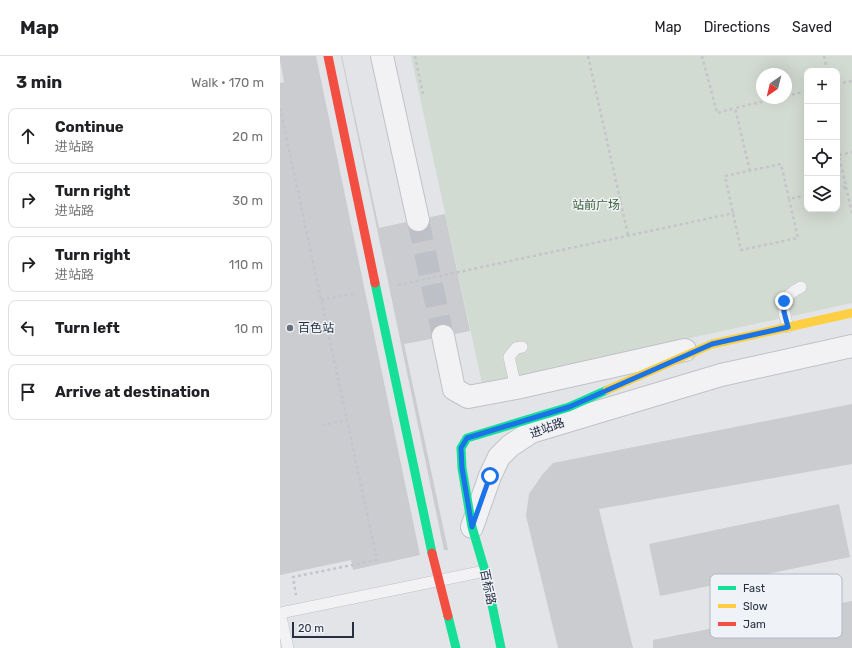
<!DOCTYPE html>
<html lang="en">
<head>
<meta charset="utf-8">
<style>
	:root { --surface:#fff; --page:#f2f2f2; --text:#202124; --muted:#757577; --line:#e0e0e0 }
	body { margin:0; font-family:Rubik,"Noto Sans SC",sans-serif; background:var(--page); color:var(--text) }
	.controls { position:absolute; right:12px; top:12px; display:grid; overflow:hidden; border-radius:8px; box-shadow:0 4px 16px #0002 }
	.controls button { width:36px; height:36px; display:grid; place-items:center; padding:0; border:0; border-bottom:1px solid var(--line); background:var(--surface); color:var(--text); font:20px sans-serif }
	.compass { position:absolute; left:476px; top:12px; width:36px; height:36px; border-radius:50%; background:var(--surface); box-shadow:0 4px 16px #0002; rotate:215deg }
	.scale { position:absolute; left:12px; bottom:10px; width:62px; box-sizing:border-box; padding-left:4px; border:2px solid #272f42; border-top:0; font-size:11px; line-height:14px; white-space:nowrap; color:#272f42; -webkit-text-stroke:3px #eff2f7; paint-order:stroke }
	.stop { position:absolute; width:12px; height:12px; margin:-9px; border:3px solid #1a73e8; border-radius:50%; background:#fff }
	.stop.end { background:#1a73e8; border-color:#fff; box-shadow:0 1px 4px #0008 }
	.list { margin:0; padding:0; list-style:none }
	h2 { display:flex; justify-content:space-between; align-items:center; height:52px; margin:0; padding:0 16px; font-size:17px }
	h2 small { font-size:13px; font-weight:400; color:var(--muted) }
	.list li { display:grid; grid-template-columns:26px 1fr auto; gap:12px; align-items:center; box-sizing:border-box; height:56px; margin:0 8px 8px; padding:0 8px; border:1px solid var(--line); border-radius:8px }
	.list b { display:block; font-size:15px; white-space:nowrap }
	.list p { margin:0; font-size:13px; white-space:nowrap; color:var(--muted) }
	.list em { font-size:13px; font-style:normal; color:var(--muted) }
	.icon { flex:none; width:22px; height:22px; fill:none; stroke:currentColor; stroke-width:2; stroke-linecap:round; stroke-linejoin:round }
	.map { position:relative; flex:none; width:572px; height:592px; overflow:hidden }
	header { display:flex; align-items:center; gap:24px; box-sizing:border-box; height:56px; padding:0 20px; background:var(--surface); border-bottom:1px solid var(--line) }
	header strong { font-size:19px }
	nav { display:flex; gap:22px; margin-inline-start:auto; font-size:14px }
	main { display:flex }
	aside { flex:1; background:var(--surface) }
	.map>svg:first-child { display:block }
	.green { fill:#d2dbd2; fill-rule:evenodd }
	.building { fill:#caccd0 }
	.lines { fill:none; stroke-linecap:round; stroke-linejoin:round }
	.street-tunnel { stroke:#bdc0c7; stroke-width:22; stroke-dasharray:22 11; stroke-linecap:butt }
	.lane-casing { stroke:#c0c2c6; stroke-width:12 }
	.street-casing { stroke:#c0c2c6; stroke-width:24 }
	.path { stroke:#c4c5cb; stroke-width:2.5; stroke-dasharray:3 3; stroke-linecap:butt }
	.lane { stroke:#f2f2f4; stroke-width:11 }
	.street { stroke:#f2f2f4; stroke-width:22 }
	.fast { stroke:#16e098; stroke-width:9 }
	.slow { stroke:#ffcf43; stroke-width:9 }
	.jam { stroke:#f24e42; stroke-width:9 }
	.jam-bridge { stroke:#f24e42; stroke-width:9 }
	.route { stroke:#1a73e8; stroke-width:5 }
	.poi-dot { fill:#686e7c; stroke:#eff2f7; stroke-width:1.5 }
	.labels { text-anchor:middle; stroke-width:3; stroke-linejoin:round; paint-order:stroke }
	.park-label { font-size:12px; fill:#395e34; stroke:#eff2f7 }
	.poi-label { font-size:12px; fill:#272f42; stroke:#eff2f7; text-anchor:start }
	.street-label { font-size:12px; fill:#272f42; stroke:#eff2f7 }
	.key { fill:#eff2f7; stroke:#b3b8c1; stroke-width:1 }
	.key-label { font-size:11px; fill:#272f42 }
</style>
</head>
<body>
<header>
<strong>Map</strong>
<nav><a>Map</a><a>Directions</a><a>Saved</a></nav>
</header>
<main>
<aside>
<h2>3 min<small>Walk · 170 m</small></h2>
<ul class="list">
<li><svg class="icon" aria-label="ahead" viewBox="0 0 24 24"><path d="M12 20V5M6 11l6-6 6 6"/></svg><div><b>Continue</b><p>进站路</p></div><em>20 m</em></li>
<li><svg class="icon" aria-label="right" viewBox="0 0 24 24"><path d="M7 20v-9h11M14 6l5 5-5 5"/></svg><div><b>Turn right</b><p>进站路</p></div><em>30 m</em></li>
<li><svg class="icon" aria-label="right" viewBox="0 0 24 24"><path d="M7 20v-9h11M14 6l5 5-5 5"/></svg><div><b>Turn right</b><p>进站路</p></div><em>110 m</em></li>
<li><svg class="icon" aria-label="left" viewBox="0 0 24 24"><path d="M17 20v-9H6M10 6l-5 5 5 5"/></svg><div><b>Turn left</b></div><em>10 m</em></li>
<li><svg class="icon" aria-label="arrive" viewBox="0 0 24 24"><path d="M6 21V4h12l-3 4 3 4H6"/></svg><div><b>Arrive at destination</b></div></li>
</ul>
</aside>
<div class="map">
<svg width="572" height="592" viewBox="0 0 572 592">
	<rect width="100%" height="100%" fill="#e2e4e8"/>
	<!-- green -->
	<path class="green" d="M131,0H572V247L202,327ZM527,15H557V153H527ZM482,18H506V42H482Z"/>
	<!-- building -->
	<path class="building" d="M0,0H36L140,499L73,514L71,504L0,519V27L4,26L0,5Z
		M61,0H62L99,172L126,166L129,173L134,176H140L147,173L150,167V161L165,158L190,275L175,278L172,271L167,268H161L154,271L151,276V283L124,288L168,494H164Z
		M572,348V408L319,453L353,592H278L246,460L249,438L262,419L273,407Z
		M559,448L570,501L380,540L369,488Z
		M572,545V592H373V584Z"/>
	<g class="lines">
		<!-- street-tunnel -->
		<path class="street-tunnel" d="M138,164L163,280"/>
		<defs>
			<path id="lane" d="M508,271C502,250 499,242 521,231
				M236,332L229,301L236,292L242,291
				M8,592L0,557L205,515"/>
			<path id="street" d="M102,0L138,164
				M163,280L174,333L188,341L236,332L405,294
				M192,471L210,420L219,401L230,390L251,376L441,319L572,290"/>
		</defs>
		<!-- lane casing -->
		<use href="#lane" class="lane-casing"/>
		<!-- street casing -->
		<use href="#street" class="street-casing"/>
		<!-- path -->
		<path class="path" d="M135,0L143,38
			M308,0L348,179
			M422,0L437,57L455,52
			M544,0L547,15
			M557,28L572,25
			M506,40L527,35
			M0,52L97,504L13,521L16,539
			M470,115L455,52L498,42
			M566,131L572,157
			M557,133L566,131L559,99L572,96
			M509,143L518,182L461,194L445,120L501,108L509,143L527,139
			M118,229L454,157
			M41,244L76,237
			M42,369L67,364"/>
		<!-- lane -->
		<use href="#lane" class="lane"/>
		<!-- street -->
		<use href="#street" class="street"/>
		<!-- fast -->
		<path class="fast" d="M95,227L152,497
			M168,560L176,592
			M221,592L205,515L192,471L182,412L181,392L187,382L289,351L327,334"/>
		<!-- slow -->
		<path class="slow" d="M327,334L432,288L572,257"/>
		<!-- jam -->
		<path class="jam" d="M48,0L95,227"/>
		<!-- jam-bridge -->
		<path class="jam-bridge" d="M152,497L168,560"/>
	</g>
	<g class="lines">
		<!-- route -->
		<path class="route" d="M210,420L192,471L182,412L181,392L187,382L289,351L432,288L508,271L504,256V245"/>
	</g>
	<!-- markers -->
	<circle class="poi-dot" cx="10" cy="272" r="4"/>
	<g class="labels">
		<!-- park labels -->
		<g class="park-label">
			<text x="316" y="153">站前广场</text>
		</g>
		<!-- poi labels -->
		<g class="poi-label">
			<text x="18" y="276">百色站</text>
		</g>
		<!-- street labels -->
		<g class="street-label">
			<text transform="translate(267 372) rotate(-20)" y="4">进站路</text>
			<text transform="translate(208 531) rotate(78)" y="4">百标路</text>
		</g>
	</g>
	<!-- legend -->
	<rect x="430" y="518" width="132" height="64" rx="6" class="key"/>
	<rect x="438" y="530" width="18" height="4" fill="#16e098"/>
	<rect x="438" y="548" width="18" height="4" fill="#ffcf43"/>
	<rect x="438" y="566" width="18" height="4" fill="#f24e42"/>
	<g class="key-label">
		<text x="463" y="536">Fast</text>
		<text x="463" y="554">Slow</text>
		<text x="463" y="572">Jam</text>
	</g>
</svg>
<div class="controls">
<button>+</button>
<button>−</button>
<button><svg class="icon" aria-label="locate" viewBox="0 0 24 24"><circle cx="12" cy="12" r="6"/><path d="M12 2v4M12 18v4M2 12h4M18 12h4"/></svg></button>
<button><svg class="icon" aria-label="layers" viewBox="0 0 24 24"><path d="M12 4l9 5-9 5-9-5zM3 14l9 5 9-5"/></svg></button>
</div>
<svg class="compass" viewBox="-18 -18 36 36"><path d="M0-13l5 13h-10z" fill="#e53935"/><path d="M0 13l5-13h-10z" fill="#757577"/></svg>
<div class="scale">20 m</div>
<div class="stop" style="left:210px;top:420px"></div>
<div class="stop end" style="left:504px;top:245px"></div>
</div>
</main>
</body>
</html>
